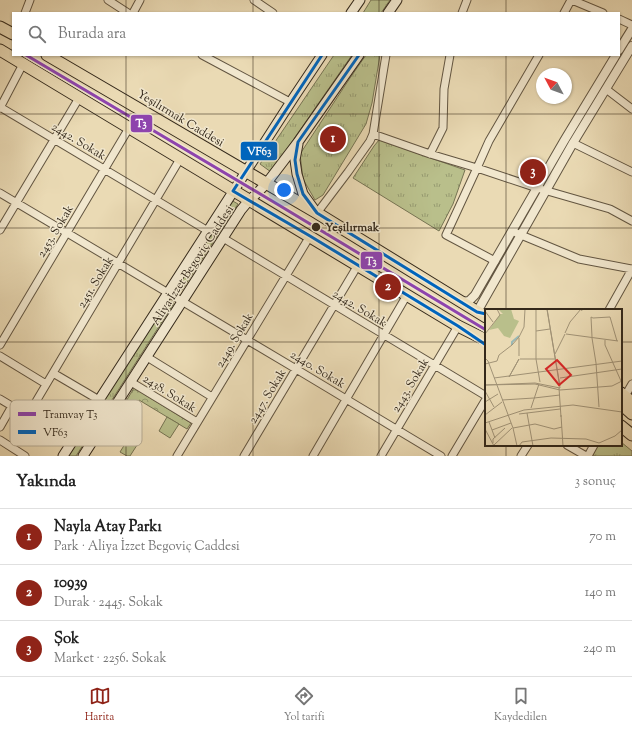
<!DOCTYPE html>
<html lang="tr">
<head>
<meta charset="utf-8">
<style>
	:root { --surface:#fff; --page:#f2f2f2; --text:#222; --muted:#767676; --line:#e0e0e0; --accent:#8f2418 }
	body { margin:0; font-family:"Sorts Mill Goudy",serif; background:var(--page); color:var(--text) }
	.compass { position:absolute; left:536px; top:68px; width:36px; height:36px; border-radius:50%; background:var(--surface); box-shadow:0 1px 3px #0004; rotate:311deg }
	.you { position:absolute; left:284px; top:190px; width:14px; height:14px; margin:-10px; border:3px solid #fff; border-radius:50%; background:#1a73e8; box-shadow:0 0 0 6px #1a73e833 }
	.badge { display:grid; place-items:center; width:26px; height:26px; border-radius:50%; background:var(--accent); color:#fff; font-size:13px; font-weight:700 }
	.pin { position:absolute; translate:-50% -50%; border:2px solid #fff; box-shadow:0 1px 4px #0006 }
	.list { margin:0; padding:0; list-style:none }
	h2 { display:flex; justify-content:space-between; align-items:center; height:52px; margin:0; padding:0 16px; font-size:17px }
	h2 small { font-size:13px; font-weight:400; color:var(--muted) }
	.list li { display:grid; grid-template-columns:26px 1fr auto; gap:12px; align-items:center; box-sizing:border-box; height:56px; padding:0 16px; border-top:1px solid var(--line) }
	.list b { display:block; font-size:15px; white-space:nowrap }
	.list p { margin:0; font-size:13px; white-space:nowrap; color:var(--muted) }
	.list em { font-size:13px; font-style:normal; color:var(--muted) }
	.icon { flex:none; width:22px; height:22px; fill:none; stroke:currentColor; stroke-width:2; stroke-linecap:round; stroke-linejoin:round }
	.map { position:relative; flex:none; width:632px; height:456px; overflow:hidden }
	.search { position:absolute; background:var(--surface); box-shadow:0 1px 3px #0004; left:12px; right:12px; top:12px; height:44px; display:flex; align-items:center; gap:10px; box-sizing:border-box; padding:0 14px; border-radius:0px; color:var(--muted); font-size:15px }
	.sheet { height:220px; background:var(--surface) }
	nav { display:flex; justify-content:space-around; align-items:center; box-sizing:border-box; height:56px; border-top:1px solid var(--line); background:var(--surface); font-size:11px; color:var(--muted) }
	nav a { display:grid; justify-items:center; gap:2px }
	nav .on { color:var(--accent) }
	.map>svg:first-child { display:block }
	.grass { fill:url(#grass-tufts); stroke:#767453 }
	.forest { fill:url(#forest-crowns); stroke:#767453 }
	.pitch { fill:#b9bf8b; stroke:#767453 }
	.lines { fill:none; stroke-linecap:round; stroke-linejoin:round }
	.minor-casing { stroke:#625541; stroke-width:9 }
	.tertiary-casing { stroke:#625541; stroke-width:10 }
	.secondary-casing { stroke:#34291b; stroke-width:11 }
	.primary-casing { stroke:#34291b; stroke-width:13 }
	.minor { stroke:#f1e7ce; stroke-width:7 }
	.tertiary { stroke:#f1e7ce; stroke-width:8 }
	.secondary { stroke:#f1e7ce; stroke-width:9 }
	.primary { stroke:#eadab4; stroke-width:11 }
	.bus-1-casing { stroke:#f1e7ce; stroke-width:6 }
	.bus-1 { stroke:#0065bd; stroke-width:3 }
	.tram-1-casing { stroke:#f1e7ce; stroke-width:6 }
	.tram-1 { stroke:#8e44ad; stroke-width:3 }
	.grid { fill:none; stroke:#34291b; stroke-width:1; stroke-opacity:0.55 }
	.stop-dot { fill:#34291b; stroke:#f1e7ce; stroke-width:1.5 }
	.labels { text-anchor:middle; stroke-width:3; stroke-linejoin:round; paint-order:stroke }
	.street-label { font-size:12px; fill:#34291b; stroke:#f1e7ce }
	.stop-label { font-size:12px; font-weight:bold; fill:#34291b; stroke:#f1e7ce; text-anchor:start }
	.inset-river { fill:none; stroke:#9ab9b6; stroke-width:2 }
	.inset-road { fill:none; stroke:#a19377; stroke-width:1 }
	.view { fill:#d62828; fill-opacity:0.15; stroke:#d62828; stroke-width:2 }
	.inset-edge { fill:none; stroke:#34291b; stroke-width:2 }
	.key { fill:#f1e7ce; stroke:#b8ae98; stroke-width:1 }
	.key-label { font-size:11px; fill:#34291b }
	.line-badge { stroke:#f1e7ce; stroke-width:1.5 }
	.badge-label { font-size:11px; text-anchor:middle; font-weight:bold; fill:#fff }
</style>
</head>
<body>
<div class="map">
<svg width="632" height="456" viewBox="0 0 632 456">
	<defs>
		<pattern id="grass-tufts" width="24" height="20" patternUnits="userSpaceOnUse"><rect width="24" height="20" fill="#b9bf8b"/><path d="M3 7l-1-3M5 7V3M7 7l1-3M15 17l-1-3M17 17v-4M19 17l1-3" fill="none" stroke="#979b71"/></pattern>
		<pattern id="forest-crowns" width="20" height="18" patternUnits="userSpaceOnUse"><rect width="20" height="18" fill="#b9bf8b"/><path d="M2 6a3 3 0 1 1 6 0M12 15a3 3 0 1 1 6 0" fill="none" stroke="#979b71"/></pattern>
	</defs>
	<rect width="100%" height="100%" fill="#eadab4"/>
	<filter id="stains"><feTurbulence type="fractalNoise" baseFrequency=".005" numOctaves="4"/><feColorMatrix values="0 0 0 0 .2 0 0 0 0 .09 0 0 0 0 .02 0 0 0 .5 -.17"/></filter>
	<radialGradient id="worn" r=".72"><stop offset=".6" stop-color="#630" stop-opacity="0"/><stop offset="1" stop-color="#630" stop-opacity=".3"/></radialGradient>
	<!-- grass -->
	<path class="grass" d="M371,0H390L381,13H363Z
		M334,55H352L271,172L260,164Z
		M366,55H380L372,103L366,124L323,195L315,200L303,179L300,154L350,78Z
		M379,140L465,170L453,204L439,231L353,178L374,146Z
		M231,200L238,204L182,290L177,287Z
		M168,300L174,303L76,456H68Z
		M621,442L632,451V456H595L591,454L596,445H621Z"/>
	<!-- forest -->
	<path class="forest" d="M134,388L191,423L187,429L139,400L131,413L122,408Z"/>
	<!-- pitch -->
	<path class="pitch" d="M167,417L179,424L170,438L159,431Z
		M130,436L139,442L130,456H127L120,452Z"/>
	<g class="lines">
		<defs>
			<path id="minor" d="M108,0L128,13
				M254,0L273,13
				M572,0L603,13
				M25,13L30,0
				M133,13L140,0
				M462,13L467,0
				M564,13L571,0
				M619,19L632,25
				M202,55L290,102
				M606,89L632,109
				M0,107L208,231
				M0,108L23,64
				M373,134L430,154L477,168L537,188L610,209L632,221
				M573,143L632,172
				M430,154L443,128L444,89L450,55
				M0,193L296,369L441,456
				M317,213L348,172L370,141L373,134L386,55
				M0,230L79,98
				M512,231L521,235L579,259L632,269
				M223,238L486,396
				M495,261L446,235L477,168L489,141L539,55
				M609,310L632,269
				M0,345L129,128
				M0,356L46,384
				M147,357L212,397
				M53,373L99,400
				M131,382L197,422
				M625,396L632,384
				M0,399L72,442
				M28,415L180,159
				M0,427L12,406
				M0,440L25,456
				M567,445L586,456
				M177,456L310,236
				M244,456L358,265
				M313,456L407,295
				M381,456L458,326
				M452,456L486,399
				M521,456L528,445
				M588,456L594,445"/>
			<path id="tertiary" d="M619,50L632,29
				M461,302L469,301L475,295L564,141L616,55
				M477,312L573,143L632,46"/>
			<path id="secondary" d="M351,13L360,0
				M388,13L397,0
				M298,144L295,160L297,174L303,194L316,212
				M63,456L294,97L322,55
				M83,456L241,210L246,204L266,184L298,142L359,55"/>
			<path id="primary" d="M0,27L13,34
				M0,50L458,326L486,340
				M47,55L317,213L486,317
				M621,393L632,402
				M621,404L632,414
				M621,426L632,435"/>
		</defs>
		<!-- minor casing -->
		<use href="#minor" class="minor-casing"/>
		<!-- tertiary casing -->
		<use href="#tertiary" class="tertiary-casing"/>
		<!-- secondary casing -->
		<use href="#secondary" class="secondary-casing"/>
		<!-- primary casing -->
		<use href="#primary" class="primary-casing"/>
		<!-- minor -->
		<use href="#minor" class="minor"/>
		<!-- tertiary -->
		<use href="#tertiary" class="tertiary"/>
		<!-- secondary -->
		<use href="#secondary" class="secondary"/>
		<!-- primary -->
		<use href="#primary" class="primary"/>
		<defs>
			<path id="bus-1" d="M322,55L233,191L310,236L458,326L486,345
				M359,55L298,142L295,160L297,174L303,194L317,213L477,312L486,314"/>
		</defs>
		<!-- bus-1 casing -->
		<use href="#bus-1" class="bus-1-casing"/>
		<!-- bus-1 -->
		<use href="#bus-1" class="bus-1"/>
		<defs>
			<path id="tram-1" d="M26,55L277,204L486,330"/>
		</defs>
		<!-- tram-1 casing -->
		<use href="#tram-1" class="tram-1-casing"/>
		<!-- tram-1 -->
		<use href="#tram-1" class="tram-1"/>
	</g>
	<!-- grid -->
	<path class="grid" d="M126,0V13M253,0V13M379,0V13M506,0V13M126,55V456M253,55V456M379,55V456M506,55V310M0,114H632M0,228H632M0,342H486M621,342H632M506,445V456"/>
	<!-- markers -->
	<circle class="stop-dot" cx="316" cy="227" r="5"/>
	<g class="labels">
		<!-- street labels -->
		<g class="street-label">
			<text transform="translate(181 118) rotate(31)" y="4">Yeşilırmak Caddesi</text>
			<text transform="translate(79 141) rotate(31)" y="4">2442. Sokak</text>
			<text transform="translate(55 231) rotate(-59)" y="4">2453. Sokak</text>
			<text transform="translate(192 265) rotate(-57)" y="4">Aliya İzzet Begoviç Caddesi</text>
			<text transform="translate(95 282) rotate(-59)" y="4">2451. Sokak</text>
			<text transform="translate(360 308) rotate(31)" y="4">2442. Sokak</text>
			<text transform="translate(234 340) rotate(-59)" y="4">2449. Sokak</text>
			<text transform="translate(318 369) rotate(31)" y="4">2440. Sokak</text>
			<text transform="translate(410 385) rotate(-59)" y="4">2443. Sokak</text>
			<text transform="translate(170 393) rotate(32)" y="4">2438. Sokak</text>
			<text transform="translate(267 396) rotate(-59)" y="4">2447. Sokak</text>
		</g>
		<!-- stop labels -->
		<g class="stop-label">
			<text x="325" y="231">Yeşilırmak</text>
		</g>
	</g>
	<!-- overview -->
	<g transform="translate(485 309)">
		<rect width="137" height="137" fill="#eadab4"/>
		<path d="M13,0H26L29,10L34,12L25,29L19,27L13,19L4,21L15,5H18Z" fill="#b9bf8b"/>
		<path class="inset-river" d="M27,36V33L34,27"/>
		<path class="inset-road" d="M51,0V50L55,73M62,0L75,77M0,2L8,13M125,8L132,32M108,9L125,8M51,22L65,20M80,24L85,13L96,0L97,2M0,25L15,6L12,0M81,25L133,32M107,28L106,8L108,9M34,29V47M107,29L111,54M120,31V36L136,72M70,45L80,25M0,49L3,52L28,119M34,50L24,68L34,50M35,50H70M111,54L114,98M0,55L12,52L14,46L27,36L34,28L39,18L40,0M9,69L137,52M75,69L137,60M0,76L50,75L75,81L127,77L137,72M0,76L50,74L75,79L62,0M74,79L76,108M0,82L9,98M49,89L75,86M17,91L49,89M0,93L13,85M46,99L54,75M42,104L48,137M34,105L75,100M0,106L17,93M76,106L78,137M4,113L10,129M0,114L39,101L88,96L137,103M28,119L50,115L69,120L77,118M28,119L32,137M0,120L9,137M7,121L26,114M8,134V130L20,119M114,134L130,127L137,121M9,136L27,119M34,137L37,133L66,129L101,130L114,134"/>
		<path class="view" d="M72,51L86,66L74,76L61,60Z"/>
		<rect width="137" height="137" class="inset-edge"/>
	</g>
	<!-- legend -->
	<rect x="10" y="400" width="132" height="46" rx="6" class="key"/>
	<rect x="18" y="412" width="18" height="4" fill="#8e44ad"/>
	<rect x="18" y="430" width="18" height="4" fill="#0065bd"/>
	<g class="key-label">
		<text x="43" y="418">Tramvay T3</text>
		<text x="43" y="436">VF63</text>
	</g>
	<g class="line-badge">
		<rect x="130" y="114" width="23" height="19" rx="4" fill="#8e44ad"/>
		<rect x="240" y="141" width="38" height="20" rx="4" fill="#0065bd"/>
		<rect x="360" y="251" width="23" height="19" rx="4" fill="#8e44ad"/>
	</g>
	<g class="badge-label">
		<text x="141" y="127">T3</text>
		<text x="259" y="155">VF63</text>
		<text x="371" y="265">T3</text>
	</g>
	<rect width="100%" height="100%" filter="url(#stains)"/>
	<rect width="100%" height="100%" fill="url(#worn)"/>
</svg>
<svg class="compass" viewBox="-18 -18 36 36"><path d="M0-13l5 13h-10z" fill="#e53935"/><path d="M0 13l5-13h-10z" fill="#767676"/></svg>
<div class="you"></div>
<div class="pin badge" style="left:333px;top:139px">1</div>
<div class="pin badge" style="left:388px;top:287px">2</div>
<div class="pin badge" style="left:533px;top:172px">3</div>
<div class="search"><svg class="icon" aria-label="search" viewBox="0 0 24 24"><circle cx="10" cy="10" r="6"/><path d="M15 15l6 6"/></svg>Burada ara</div>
</div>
<section class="sheet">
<h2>Yakında<small>3 sonuç</small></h2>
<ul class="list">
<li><span class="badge">1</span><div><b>Nayla Atay Parkı</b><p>Park · Aliya İzzet Begoviç Caddesi</p></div><em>70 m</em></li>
<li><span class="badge">2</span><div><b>10939</b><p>Durak · 2445. Sokak</p></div><em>140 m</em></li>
<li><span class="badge">3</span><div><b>Şok</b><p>Market · 2256. Sokak</p></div><em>240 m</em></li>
</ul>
</section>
<nav>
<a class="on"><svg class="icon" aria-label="map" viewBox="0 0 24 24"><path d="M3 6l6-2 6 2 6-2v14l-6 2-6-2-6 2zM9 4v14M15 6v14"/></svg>Harita</a>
<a><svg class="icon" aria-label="directions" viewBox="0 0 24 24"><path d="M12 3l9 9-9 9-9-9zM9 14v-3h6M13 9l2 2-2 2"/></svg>Yol tarifi</a>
<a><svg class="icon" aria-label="saved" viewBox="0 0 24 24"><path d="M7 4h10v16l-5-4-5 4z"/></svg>Kaydedilen</a>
</nav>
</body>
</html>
